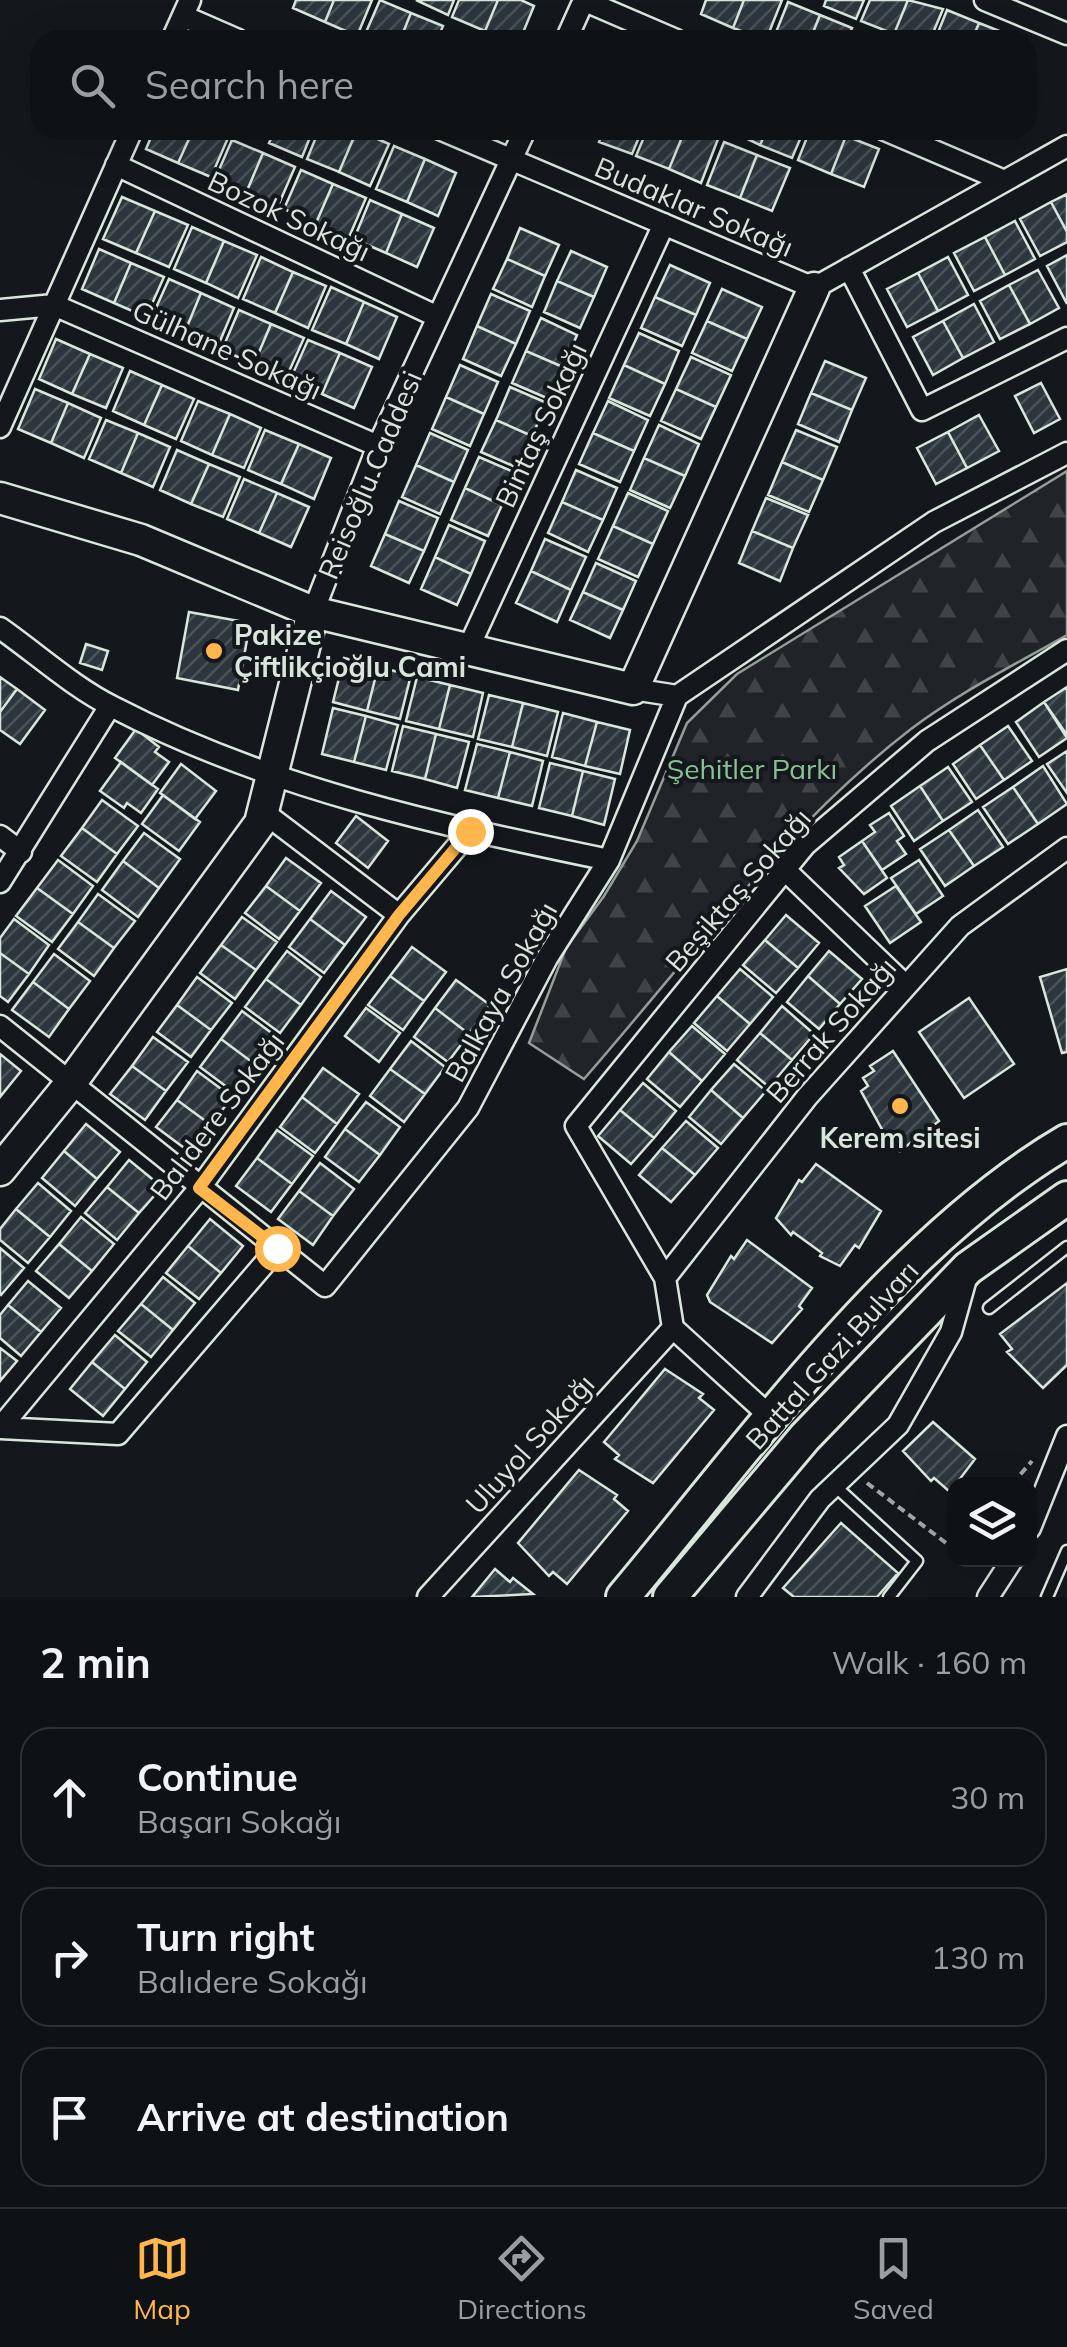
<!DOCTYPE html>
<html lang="en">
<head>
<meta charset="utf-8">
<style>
	:root { --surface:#0f1215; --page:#1d2022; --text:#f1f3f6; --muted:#9b9ea0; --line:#2f3234; --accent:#ffb74d }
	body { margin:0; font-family:Mulish,sans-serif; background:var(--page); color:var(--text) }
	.controls { position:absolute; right:30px; bottom:30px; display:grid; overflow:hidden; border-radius:20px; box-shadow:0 10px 40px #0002 }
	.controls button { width:90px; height:90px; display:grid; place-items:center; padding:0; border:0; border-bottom:2px solid var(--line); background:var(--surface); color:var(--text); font:50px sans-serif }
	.stop { position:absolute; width:30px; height:30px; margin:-22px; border:8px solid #ffb74d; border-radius:50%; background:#fff }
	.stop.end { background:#ffb74d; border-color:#fff; box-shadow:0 2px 10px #0008 }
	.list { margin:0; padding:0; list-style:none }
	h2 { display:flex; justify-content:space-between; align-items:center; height:130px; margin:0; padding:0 40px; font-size:42px }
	h2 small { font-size:32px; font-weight:400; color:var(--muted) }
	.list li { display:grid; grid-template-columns:65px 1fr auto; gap:30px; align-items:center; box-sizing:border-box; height:140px; margin:0 20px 20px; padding:0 20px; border:2px solid var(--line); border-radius:30px }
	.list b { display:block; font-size:38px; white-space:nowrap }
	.list p { margin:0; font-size:32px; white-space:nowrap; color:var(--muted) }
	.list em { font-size:32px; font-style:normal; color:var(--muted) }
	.icon { flex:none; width:55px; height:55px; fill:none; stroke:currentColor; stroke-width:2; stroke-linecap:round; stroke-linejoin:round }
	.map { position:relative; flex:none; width:1067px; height:1597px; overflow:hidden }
	.search { position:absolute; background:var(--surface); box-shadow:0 10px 40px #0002; left:30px; right:30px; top:30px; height:110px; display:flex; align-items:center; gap:25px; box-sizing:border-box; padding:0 35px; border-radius:30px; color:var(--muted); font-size:38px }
	.sheet { height:610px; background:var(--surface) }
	nav { display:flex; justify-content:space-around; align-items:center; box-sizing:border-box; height:140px; border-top:2px solid var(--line); background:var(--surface); font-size:28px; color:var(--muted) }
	nav a { display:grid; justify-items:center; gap:5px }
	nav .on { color:var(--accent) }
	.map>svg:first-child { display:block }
	.forest { fill:url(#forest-firs); stroke:#939e99; stroke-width:2.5 }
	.building { fill:url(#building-hatch); stroke:#d8e6dc; stroke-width:2.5 }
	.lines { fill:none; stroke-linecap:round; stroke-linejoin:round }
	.lane-casing { stroke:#d8e6dc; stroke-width:15 }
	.street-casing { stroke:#d8e6dc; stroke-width:25 }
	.secondary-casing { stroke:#d8e6dc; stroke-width:35 }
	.primary-casing { stroke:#d8e6dc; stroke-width:38 }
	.path { stroke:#9da8a2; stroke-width:4; stroke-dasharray:8 5; stroke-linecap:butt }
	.lane { stroke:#14181c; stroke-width:10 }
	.street { stroke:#14181c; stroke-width:20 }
	.secondary { stroke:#14181c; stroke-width:30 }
	.primary { stroke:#14181c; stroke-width:32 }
	.route { stroke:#ffb74d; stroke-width:12 }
	.poi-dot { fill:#ffb74d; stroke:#14181c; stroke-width:4 }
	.labels { text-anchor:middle; stroke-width:8; stroke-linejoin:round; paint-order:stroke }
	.street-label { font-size:28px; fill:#d8e6dc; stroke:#14181c }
	.poi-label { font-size:28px; font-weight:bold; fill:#d8e6dc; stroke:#14181c; text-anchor:start }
	.park-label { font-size:28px; fill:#8ac095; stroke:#14181c }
</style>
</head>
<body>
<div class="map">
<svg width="1067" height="1597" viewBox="0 0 1067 1597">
	<defs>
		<pattern id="forest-firs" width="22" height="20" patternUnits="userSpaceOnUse" patternTransform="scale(2.5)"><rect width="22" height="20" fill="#202428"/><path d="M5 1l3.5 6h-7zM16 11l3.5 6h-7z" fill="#404447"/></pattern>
		<pattern id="building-hatch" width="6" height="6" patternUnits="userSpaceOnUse" patternTransform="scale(2.5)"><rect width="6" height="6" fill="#2c363c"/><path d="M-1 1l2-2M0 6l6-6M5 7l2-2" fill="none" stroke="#4a5358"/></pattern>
	</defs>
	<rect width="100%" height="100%" fill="#14181c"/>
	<!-- forest -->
	<path class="forest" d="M1067,471V635C1014,665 960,692 911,729C786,825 688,960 584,1079L529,1043L566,948L604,896L637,841L687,723L737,674Z"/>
	<!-- building -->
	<path class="building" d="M296,0H334L325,22L293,8Z
		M334,0H372L357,36L325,22Z
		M380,0L411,13L400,40L363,39Z
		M416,0H454L448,15Z
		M459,0H498L485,31L452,17Z
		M498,0H521L534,6L520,40H505L485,31Z
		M706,0H744L733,28L701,14Z
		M744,0H782L766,40L733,28Z
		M826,0H864L856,19L824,6Z
		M870,0H908L894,34L861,21Z
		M908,0L943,9L930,40L894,34Z
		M788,2L820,15L810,40H773Z
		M947,10L979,23L972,40H935Z
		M411,13L443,26L437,40H400Z
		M820,15L852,28L847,40H810Z
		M979,23L1012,36L1010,40H972Z
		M154,130H193L178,163L146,149Z
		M193,130H210L228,138L211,177L178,163Z
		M275,130H313L302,157L269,143Z
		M319,130H357L339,172L307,159Z
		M357,130L389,144L370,186L339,172Z
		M604,130H642L632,154L599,142Z
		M647,130H685L669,169L636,156Z
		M685,130L718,139L701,183L669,169Z
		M729,130H767L760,145Z
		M767,130H804L792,158L760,145Z
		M810,130L846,136L831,174L798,160Z
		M846,136L879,149L864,187L831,174Z
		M232,140L263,153L246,193L215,179Z
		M724,142L757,155L740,198L707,185Z
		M394,146L425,159L407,202L376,189Z
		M263,153L295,167L278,206L246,193Z
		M757,155L790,168L772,211L740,198Z
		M425,159L456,173L438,216L407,202Z
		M301,170L333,184L316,223L284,209Z
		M333,184L366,198L349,237L316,223Z
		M1067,194V232L1051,202Z
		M122,197L155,211L136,253L103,239Z
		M370,200L402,214L386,253L354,239Z
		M1051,202L1067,232V242L1040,256L1020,219Z
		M155,211L188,225L169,267L136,253Z
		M402,214L434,228L417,267L386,253Z
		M1015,221L1035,259L1005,275L985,237Z
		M192,227L224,241L206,283L174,269Z
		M520,228L559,245L545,276L507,259Z
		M985,237L1005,275L974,291L954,253Z
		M224,241L257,255L238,298L206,283Z
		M99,249L131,263L114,303L82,289Z
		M571,251L607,267L594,297L557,281Z
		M1067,255V304L1047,266Z
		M261,257L293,272L275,313L243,299Z
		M948,257L968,295L938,311L918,273Z
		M507,259L545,276L532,307L493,289Z
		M131,263L164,277L146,317L114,303Z
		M670,265L710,283L696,315L655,297Z
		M1038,270L1059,308L1030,324L1009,285Z
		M293,272L326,286L308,328L275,313Z
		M918,273L938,311L907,327L887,289Z
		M169,279L201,293L184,334L151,319Z
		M557,281L594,297L580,328L544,312Z
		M1009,285L1030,324L1000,339L980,301Z
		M331,287L364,302L346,344L312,330Z
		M722,289L762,307L747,339L707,321Z
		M201,293L234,308L217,348L184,334Z
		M491,294L530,311L516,344L477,326Z
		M655,297L696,315L682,346L641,328Z
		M364,302L397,317L379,359L346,344Z
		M974,304L994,342L963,358L943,321Z
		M239,310L271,324L254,364L222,350Z
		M541,318L577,335L563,367L526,351Z
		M707,321L747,339L732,371L692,353Z
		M943,321L963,358L933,375L913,337Z
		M271,324L304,338L286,378L254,364Z
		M477,326L516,344L501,376L463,359Z
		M639,333L679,351L665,384L624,365Z
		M56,339L90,354L72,394L39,379Z
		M308,340L340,353L322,394L290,380Z
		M526,351L563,367L549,399L512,383Z
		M340,353L372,367L354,408L322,394Z
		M90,354L123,368L106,408L72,394Z
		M691,357L731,375L716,407L676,389Z
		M825,361L866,378L852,410L811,393Z
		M460,365L498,382L484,414L446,397Z
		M624,365L665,384L650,416L609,398Z
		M130,371L162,385L144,425L113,411Z
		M1041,383L1060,419L1034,433L1015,396Z
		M162,385L194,399L176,439L144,425Z
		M510,387L547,403L532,436L496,420Z
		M35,389L68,403L51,443L18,429Z
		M676,389L716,407L701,439L661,421Z
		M811,393L852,410L839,442L798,424Z
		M446,397L484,414L470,446L432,429Z
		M198,401L230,414L212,455L181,441Z
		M608,401L648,420L634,451L593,433Z
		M68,403L101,418L84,458L51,443Z
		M230,414L261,428L244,468L212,455Z
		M979,415L999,451L967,468L948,432Z
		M106,420L138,433L121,473L89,459Z
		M496,420L532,436L518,468L481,452Z
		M659,425L699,444L685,476L644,458Z
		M265,430L299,444L281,484L248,470Z
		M796,430L837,447L823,480L782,462Z
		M948,432L967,468L936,484L917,448Z
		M138,433L170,447L153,487L121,473Z
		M430,433L468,450L454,482L416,465Z
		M593,433L634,451L620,482L579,464Z
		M299,444L331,458L314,499L281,484Z
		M177,450L209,464L191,504L160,490Z
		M479,457L516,473L502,505L465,488Z
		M644,458L685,476L670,508L630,490Z
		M782,462L823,480L809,512L768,495Z
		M209,464L240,477L223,517L191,504Z
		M416,465L454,482L440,514L402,497Z
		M576,470L617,488L603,520L562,502Z
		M244,479L277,493L259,533L227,519Z
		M465,488L502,505L488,536L451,520Z
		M277,493L309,507L291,547L259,533Z
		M628,493L668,511L653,544L613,526Z
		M766,498L808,515L793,548L752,531Z
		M399,501L438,518L424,551L385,534Z
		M562,502L603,520L588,552L548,533Z
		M449,525L485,541L471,574L435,557Z
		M613,526L653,544L638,577L598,559Z
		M752,531L793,548L780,581L739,563Z
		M385,534L424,551L409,583L371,566Z
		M545,539L586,557L571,590L531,571Z
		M435,557L471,574L457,605L421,589Z
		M596,563L636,581L623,610L583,592Z
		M531,571L571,590L557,622L516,603Z
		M583,592L623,610L610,638L570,620Z
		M189,612L250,623L238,690L177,678Z
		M86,644L108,651L102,670L80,663Z
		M344,658L378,667L367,711L333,702Z
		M378,667L411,675L400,719L367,711Z
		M0,677L17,689L0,712Z
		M417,677L450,685L439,729L406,721Z
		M450,685L483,693L473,737L439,729Z
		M1067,687V735L1044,702Z
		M17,689L45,710L20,744L0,730V712Z
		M489,695L523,703L512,747L478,739Z
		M1044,702L1067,738L1039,757L1016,722Z
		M523,703L558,712L547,756L512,747Z
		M333,708L366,716L354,762L322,754Z
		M563,713L597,722L585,766L552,757Z
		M366,716L398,725L386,770L354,762Z
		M597,722L630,730L620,774L585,766Z
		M403,726L436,734L425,779L392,771Z
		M1008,726L1032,761L1004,780L980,745Z
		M136,729L159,747L155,752L169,762L152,785L115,758Z
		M436,734L469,742L457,788L425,779Z
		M477,744L510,752L498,798L465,790Z
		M980,745L1004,780L976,799L953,764Z
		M1067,751V793L1047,764Z
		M510,752L543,761L532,806L498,798Z
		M121,762L158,789L141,813L127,803L124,808L100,791Z
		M550,763L583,771L572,816L539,808Z
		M181,764L216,791L195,819L160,793Z
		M1043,766L1067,804L1038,824L1013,787Z
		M948,767L972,802L943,821L920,786Z
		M583,771L615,779L604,825L572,816Z
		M920,786L943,821L914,841L891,806Z
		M1013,787L1038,824L1008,844L983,807Z
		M163,795L200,822L179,851L142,824Z
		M102,800L138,826L117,854L82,828Z
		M978,810L1003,847L974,866L949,830Z
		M889,813L904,836L897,841L906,854L882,870L862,841L875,832L870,825Z
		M356,816L388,841L368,868L336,843Z
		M82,828L117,854L97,882L61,856Z
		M949,830L974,866L945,886L920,849Z
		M144,833L180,859L159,888L123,861Z
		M862,841L887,878L864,894L839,868L844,865L839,857Z
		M286,858L321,883L300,911L266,886Z
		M58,860L93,886L73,914L37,888Z
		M919,860L943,896L916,914L891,878Z
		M123,861L159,888L138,917L102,890Z
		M266,886L300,911L279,939L245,913Z
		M896,886L921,922L890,943L865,906Z
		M37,888L73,914L52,942L16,916Z
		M331,891L366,917L345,945L310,919Z
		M98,894L135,921L114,948L78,922Z
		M786,915L819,943L798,968L765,940Z
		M242,917L277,942L256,970L221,945Z
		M14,919L49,945L29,974L0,953V938Z
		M310,919L345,945L324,973L289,947Z
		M78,922L114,948L94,976L58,949Z
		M765,940L798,968L776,993L743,965Z
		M221,945L256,970L235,999L200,973Z
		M412,947L446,972L424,1001L390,976Z
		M287,951L321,977L301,1005L266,979Z
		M829,951L862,979L840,1004L808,976Z
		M0,953L29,974L8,1002L0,996Z
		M54,954L90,981L69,1009L33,982Z
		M740,969L773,997L750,1024L717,996Z
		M1067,969V1052L1062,1053L1040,977Z
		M390,976L424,1001L403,1030L368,1005Z
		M808,976L840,1004L819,1029L787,1002Z
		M197,977L232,1003L211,1030L177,1005Z
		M266,979L301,1005L280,1033L245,1007Z
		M456,980L490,1005L469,1034L435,1008Z
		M33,982L69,1009L49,1037L12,1010Z
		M717,996L750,1024L727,1051L694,1023Z
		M969,998L1014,1064L964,1098L919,1032Z
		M177,1005L211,1030L191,1057L157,1032Z
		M782,1006L814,1034L792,1060L760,1033Z
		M366,1008L400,1033L379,1062L345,1036Z
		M435,1008L469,1034L448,1062L414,1037Z
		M242,1011L277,1037L256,1065L221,1039Z
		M692,1026L725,1054L702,1081L669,1052Z
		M760,1033L792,1060L769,1087L737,1060Z
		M153,1037L188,1062L166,1091L132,1066Z
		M221,1039L256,1065L235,1093L200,1067Z
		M411,1041L445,1067L425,1094L390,1069Z
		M893,1051L939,1121L900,1151L887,1131L884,1133L861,1091L868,1086L863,1078L874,1071L870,1066Z
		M669,1052L702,1081L680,1107L647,1079Z
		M0,1054L21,1071L0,1097Z
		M734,1064L766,1091L743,1118L711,1090Z
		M132,1066L166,1091L145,1120L110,1094Z
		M323,1068L359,1094L337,1124L302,1097Z
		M390,1069L425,1094L404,1122L370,1096Z
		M197,1071L232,1097L211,1125L177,1100Z
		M643,1083L676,1111L654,1138L620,1110Z
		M711,1090L743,1118L721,1144L689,1117Z
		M302,1097L337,1124L315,1153L280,1127Z
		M177,1100L211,1125L191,1153L156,1127Z
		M366,1102L400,1127L380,1155L345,1129Z
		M620,1110L654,1138L631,1164L598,1136Z
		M686,1121L718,1148L695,1175L662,1148Z
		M86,1124L120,1152L97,1179L64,1151Z
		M345,1129L380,1155L359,1182L325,1157Z
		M277,1130L313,1156L292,1184L257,1158Z
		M662,1148L695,1175L671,1202L639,1175Z
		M64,1151L97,1179L75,1206L42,1178Z
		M257,1158L292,1184L271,1212L236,1186Z
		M129,1160L162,1187L139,1213L107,1187Z
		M320,1163L354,1189L333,1216L299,1191Z
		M816,1164L881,1211L859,1248L855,1245L840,1266L820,1256L822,1253L793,1232L791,1235L776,1218L799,1180L802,1182Z
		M38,1183L71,1211L50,1237L16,1209Z
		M107,1187L139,1213L117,1240L85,1213Z
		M299,1191L333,1216L313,1245L278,1219Z
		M16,1209L50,1237L28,1263L0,1240V1229Z
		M81,1217L114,1244L92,1271L59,1244Z
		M210,1219L243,1246L221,1273L188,1246Z
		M747,1240L812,1288L799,1306L802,1309L772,1343L710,1302L707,1295L731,1256L734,1259Z
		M59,1244L92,1271L69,1298L36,1271Z
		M188,1246L221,1273L199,1299L166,1273Z
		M0,1248L24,1268L1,1295L0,1294Z
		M163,1277L195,1303L173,1330L141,1304Z
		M28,1281L61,1308L41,1332L8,1305Z
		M1067,1283V1365L1043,1388L1007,1352L1012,1349L1000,1334Z
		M141,1304L173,1330L151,1357L118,1331Z
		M8,1305L41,1332L21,1356L0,1338V1315Z
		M115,1335L147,1362L125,1389L92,1362Z
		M0,1348L17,1361L0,1381Z
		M92,1362L125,1389L103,1416L70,1389Z
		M665,1369L703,1394L699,1398L714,1410L653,1483L615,1459L619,1455L604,1442Z
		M933,1422L975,1459L950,1492L934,1478L931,1481L903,1451Z
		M579,1470L617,1495L614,1499L628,1511L567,1584L553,1572L549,1576L518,1543Z
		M841,1523L898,1573L877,1597H794L783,1588Z
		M495,1569L510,1582L513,1578L533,1594L472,1597Z"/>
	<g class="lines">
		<defs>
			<path id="lane" d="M989,1308L1067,1247
				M835,1486L917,1561L889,1597
				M1047,1597L1067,1551"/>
			<path id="street" d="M583,0L676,40
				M985,0L1067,34
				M183,16L238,40
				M172,40L190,0
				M566,40L584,0
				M442,130L814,288L1067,146
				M885,130L1002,180
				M116,165L438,317
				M849,268L922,410L1067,338
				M0,310L54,305L378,446
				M0,427L132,130
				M313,612L378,446L525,130
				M0,628C37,654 73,687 113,707C269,788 439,825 609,860
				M468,649L664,224
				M633,689L677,696L934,522L1067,453
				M262,811L399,915
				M0,836L21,852
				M785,870L906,986
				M0,882L110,706
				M0,1026L325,1286L468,1108L547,958L609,860L677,696
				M665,1278L807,1097L960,926L1067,848
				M773,1419L673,1328L665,1278L576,1126L805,845L927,741L1067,650
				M0,1428L199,1189L399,915L470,831
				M0,1428L118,1434L277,1249
				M1030,1528L1067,1436
				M428,1597L673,1328
				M747,1597L820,1499L898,1425L951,1332L967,1275
				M988,1597L1012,1560"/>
			<path id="secondary" d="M0,498L141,540L313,612L633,689L814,288
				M0,1170L70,1084L260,823L313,612"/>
			<path id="primary" d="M623,1597C750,1446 896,1241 1067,1141
				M670,1597L805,1437L968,1268L1067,1198"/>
		</defs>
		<!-- lane casing -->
		<use href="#lane" class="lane-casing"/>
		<!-- street casing -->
		<use href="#street" class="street-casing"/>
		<!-- secondary casing -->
		<use href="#secondary" class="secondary-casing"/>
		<!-- primary casing -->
		<use href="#primary" class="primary-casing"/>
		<!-- path -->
		<path class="path" d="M867,1483L954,1549
			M1012,1484L1032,1461"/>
		<!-- lane -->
		<use href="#lane" class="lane"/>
		<!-- street -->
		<use href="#street" class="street"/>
		<!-- secondary -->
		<use href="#secondary" class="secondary"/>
		<!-- primary -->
		<use href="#primary" class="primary"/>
	</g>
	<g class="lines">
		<!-- route -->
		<path class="route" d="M277,1248L199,1188L399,915L470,831"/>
	</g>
	<!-- markers -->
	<g class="poi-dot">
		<circle cx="214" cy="651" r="10"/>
		<circle cx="900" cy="1106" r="10"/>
	</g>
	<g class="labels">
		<!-- street labels -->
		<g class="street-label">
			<text transform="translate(694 207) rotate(23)" y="10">Budaklar Sokağı</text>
			<text transform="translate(289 216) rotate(25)" y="10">Bozok Sokağı</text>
			<text transform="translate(227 350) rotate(24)" y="10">Gülhane Sokağı</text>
			<text transform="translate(541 425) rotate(-65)" y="10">Bintaş Sokağı</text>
			<text transform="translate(370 475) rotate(-67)" y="10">Reisoğlu Caddesi</text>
			<text transform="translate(738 890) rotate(-49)" y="10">Beşiktaş Sokağı</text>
			<text transform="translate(501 992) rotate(-61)" y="10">Balkaya Sokağı</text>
			<text transform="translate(831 1030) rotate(-49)" y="10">Berrak Sokağı</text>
			<text transform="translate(217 1116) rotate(-53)" y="10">Balıdere Sokağı</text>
			<text transform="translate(832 1355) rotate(-48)" y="10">Battal Gazi Bulvarı</text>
			<text transform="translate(530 1444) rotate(-48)" y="10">Uluyol Sokağı</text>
		</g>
		<!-- poi labels -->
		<g class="poi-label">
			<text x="234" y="645">Pakize<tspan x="234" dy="32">Çiftlikçioğlu Cami</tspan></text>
			<text x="900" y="1148" text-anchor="middle">Kerem sitesi</text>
		</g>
		<!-- park labels -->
		<g class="park-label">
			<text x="752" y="779">Şehitler Parkı</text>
		</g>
	</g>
</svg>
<div class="controls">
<button><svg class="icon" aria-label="layers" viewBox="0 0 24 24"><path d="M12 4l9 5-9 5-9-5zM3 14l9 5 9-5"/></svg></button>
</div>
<div class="stop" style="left:277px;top:1248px"></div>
<div class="stop end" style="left:470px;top:831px"></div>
<div class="search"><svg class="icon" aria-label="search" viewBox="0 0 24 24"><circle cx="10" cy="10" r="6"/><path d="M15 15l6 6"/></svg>Search here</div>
</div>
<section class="sheet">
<h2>2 min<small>Walk · 160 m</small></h2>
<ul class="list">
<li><svg class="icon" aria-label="ahead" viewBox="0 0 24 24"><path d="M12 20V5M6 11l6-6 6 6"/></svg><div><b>Continue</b><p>Başarı Sokağı</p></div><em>30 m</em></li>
<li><svg class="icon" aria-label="right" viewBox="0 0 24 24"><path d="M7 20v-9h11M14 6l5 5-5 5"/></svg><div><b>Turn right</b><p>Balıdere Sokağı</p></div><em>130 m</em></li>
<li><svg class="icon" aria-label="arrive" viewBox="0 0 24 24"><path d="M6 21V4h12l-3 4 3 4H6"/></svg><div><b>Arrive at destination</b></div></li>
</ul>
</section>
<nav>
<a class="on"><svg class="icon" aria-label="map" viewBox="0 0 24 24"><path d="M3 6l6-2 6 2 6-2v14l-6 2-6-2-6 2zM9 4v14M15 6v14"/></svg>Map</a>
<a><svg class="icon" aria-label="directions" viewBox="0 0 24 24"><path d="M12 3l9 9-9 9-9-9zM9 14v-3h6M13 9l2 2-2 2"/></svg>Directions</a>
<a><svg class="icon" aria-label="saved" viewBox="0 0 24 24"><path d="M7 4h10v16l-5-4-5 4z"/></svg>Saved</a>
</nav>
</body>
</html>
